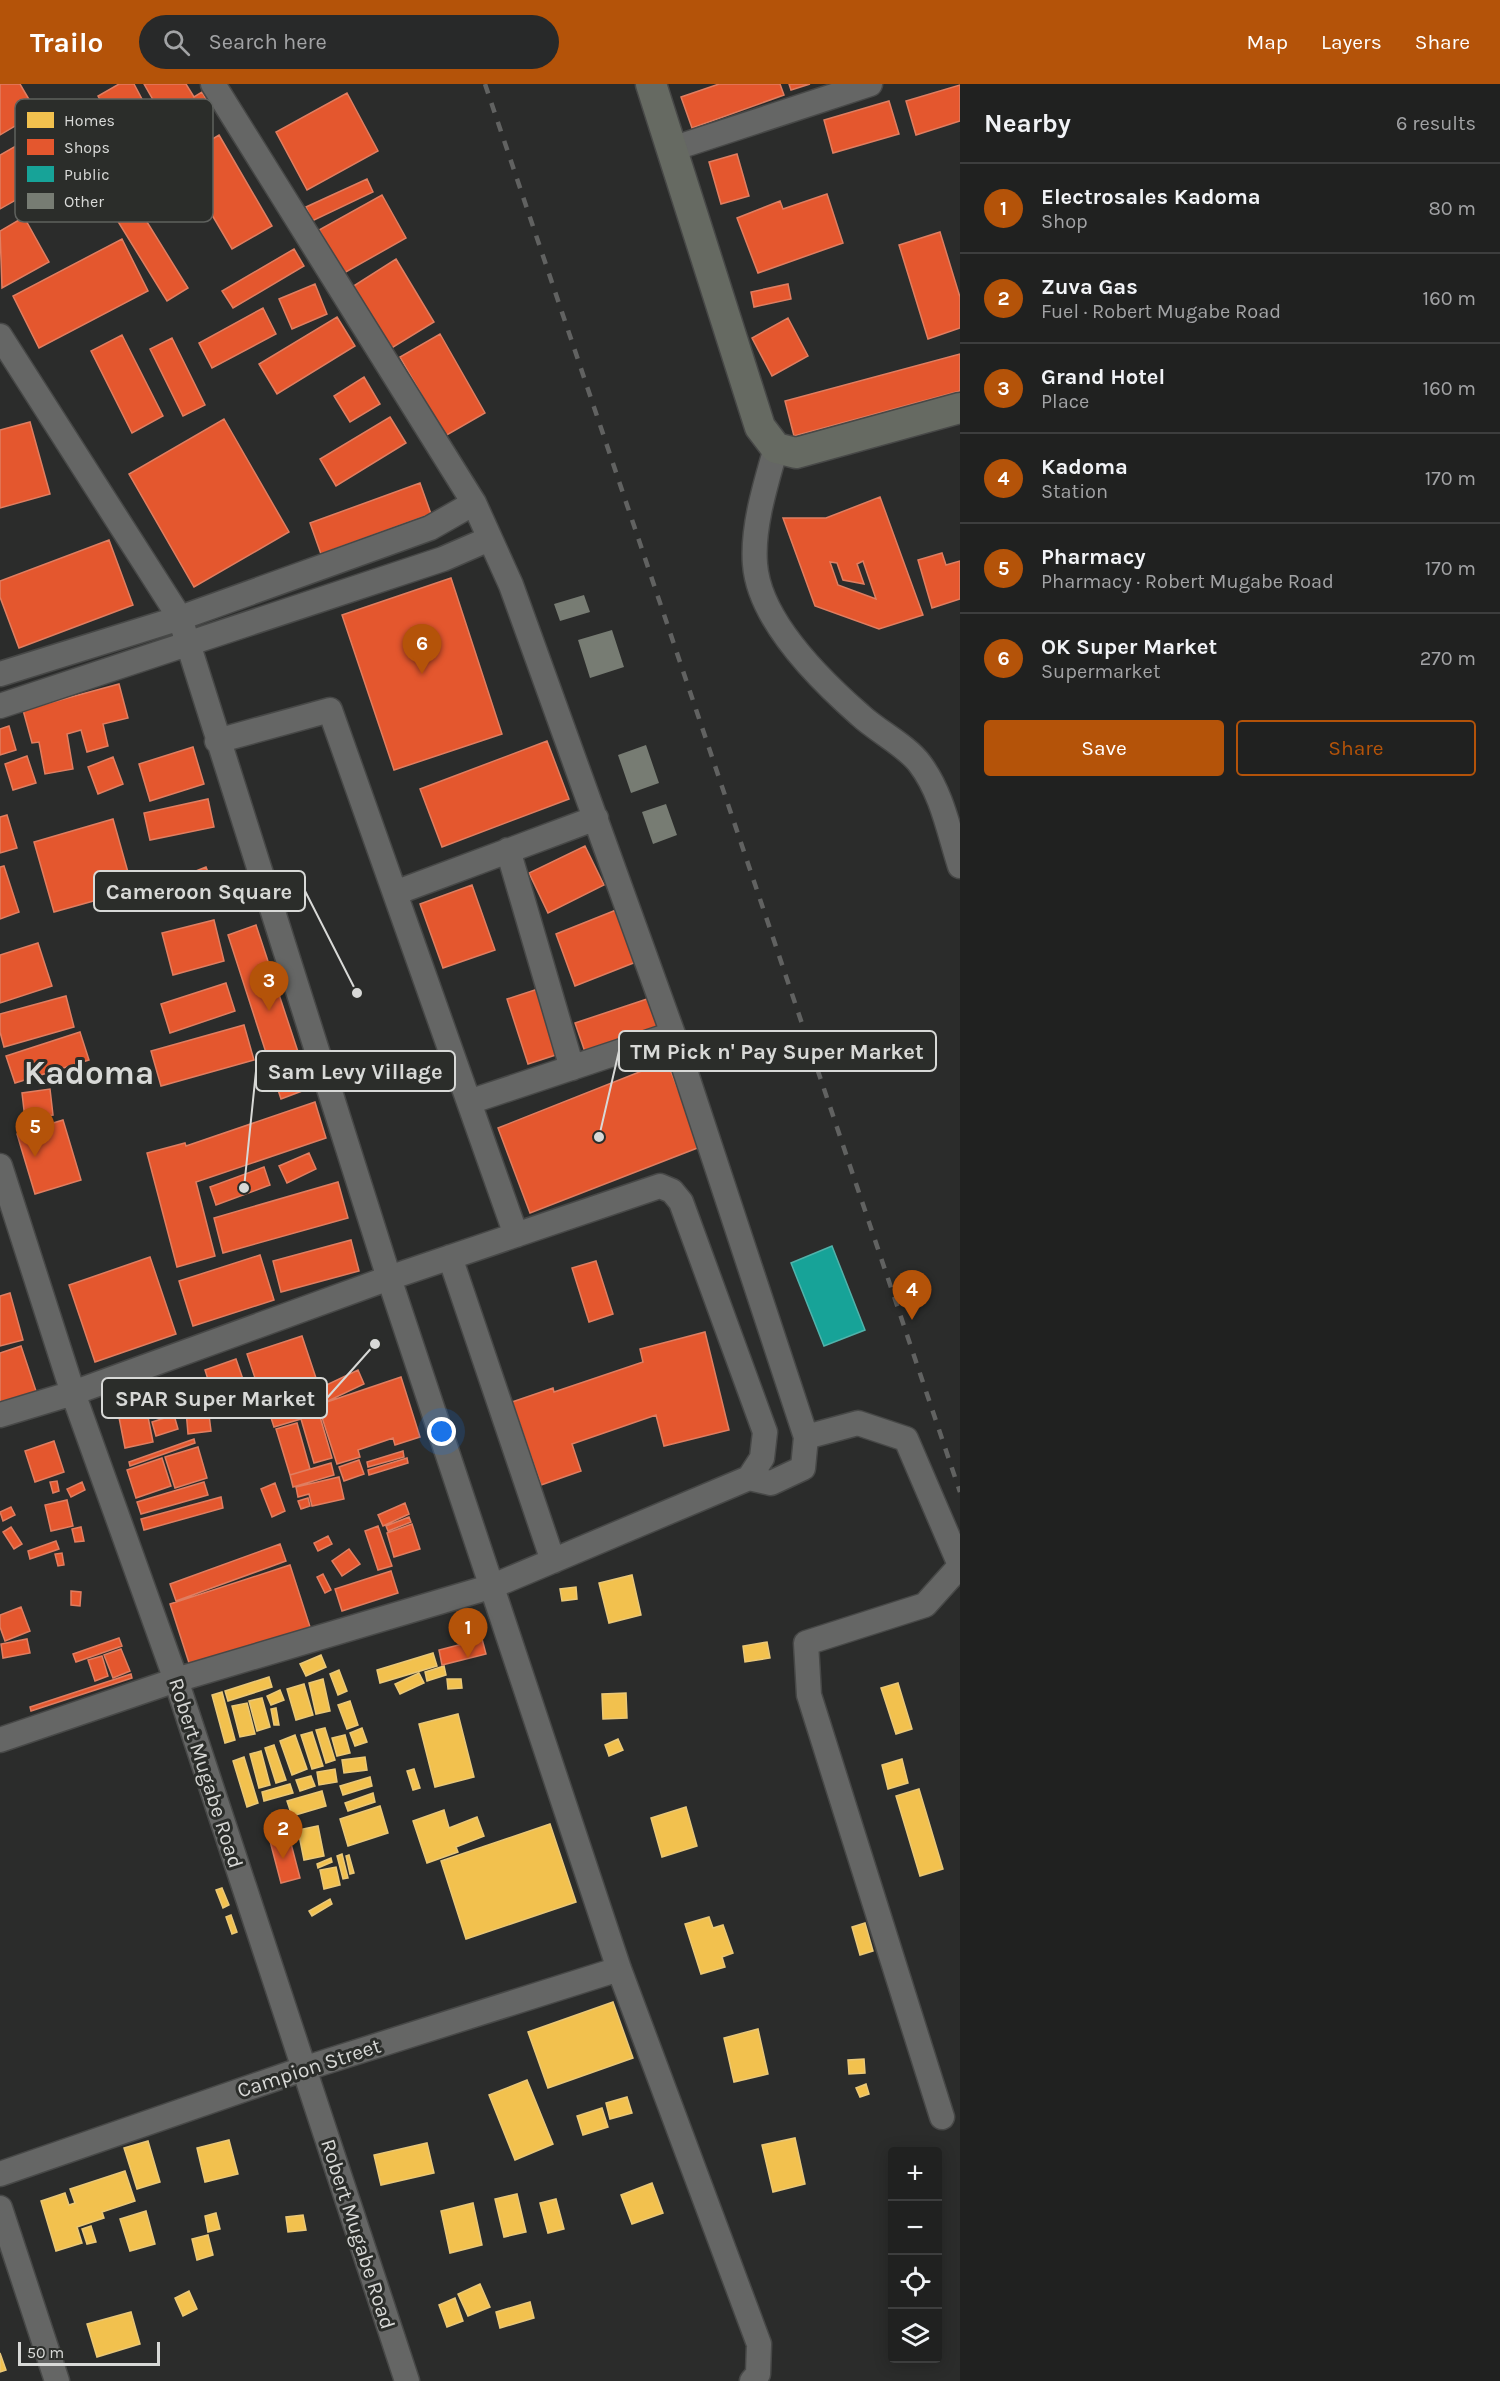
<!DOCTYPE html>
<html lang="en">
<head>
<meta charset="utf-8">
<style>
	:root { --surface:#202120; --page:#282929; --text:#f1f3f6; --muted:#a2a3a5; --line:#3d3e3e; --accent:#b45309 }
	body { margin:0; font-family:Karla,sans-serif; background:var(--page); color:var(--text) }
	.controls { position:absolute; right:18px; bottom:18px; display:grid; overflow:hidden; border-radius:6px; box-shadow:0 3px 15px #0003 }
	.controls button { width:54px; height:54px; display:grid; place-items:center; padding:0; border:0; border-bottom:2px solid var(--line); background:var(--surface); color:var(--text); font:30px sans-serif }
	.scale { position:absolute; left:18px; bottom:15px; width:142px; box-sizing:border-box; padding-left:6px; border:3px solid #d8d9d7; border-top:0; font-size:16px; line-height:21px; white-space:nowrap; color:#d8d9d7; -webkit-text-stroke:4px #2b2d2a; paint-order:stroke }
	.you { position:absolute; left:442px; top:1348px; width:21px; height:21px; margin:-15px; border:4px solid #fff; border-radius:50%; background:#1a73e8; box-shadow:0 0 0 9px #1a73e833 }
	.badge { display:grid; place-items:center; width:39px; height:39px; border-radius:50%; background:var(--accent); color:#fff; font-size:20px; font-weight:700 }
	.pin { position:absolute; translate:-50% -50px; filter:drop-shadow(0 2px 3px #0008) }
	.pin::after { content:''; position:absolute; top:32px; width:21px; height:18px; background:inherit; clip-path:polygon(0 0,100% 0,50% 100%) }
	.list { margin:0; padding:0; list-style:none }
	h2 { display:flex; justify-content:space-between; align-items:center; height:78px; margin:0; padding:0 24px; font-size:26px }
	h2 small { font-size:20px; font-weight:400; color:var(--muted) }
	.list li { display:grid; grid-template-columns:39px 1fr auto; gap:18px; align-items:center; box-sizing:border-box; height:90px; padding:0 24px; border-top:2px solid var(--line) }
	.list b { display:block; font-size:22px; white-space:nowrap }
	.list p { margin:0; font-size:20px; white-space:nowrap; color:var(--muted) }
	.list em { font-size:20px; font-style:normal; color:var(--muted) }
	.actions { display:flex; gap:12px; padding:18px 24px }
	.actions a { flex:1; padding:14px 0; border:2px solid var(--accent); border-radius:6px; text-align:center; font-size:21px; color:var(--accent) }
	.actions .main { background:var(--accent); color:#fff }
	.icon { flex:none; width:33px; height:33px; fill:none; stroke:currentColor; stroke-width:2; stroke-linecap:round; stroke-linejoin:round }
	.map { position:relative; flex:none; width:960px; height:2297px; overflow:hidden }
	header { display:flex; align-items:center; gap:36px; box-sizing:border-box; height:84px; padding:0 30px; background:var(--accent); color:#fff }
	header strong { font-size:28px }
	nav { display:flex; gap:33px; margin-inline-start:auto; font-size:21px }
	.search { width:420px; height:54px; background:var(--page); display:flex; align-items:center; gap:15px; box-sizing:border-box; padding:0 21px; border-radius:33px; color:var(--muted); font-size:22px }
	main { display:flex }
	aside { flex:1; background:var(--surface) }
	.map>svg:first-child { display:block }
	.homes { fill:#f2c14e; stroke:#eac877; stroke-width:1.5 }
	.shops { fill:#e4572e; stroke:#e07e61; stroke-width:1.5; fill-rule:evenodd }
	.public { fill:#17a398; stroke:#51b3ab; stroke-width:1.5 }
	.building { fill:#777c73 }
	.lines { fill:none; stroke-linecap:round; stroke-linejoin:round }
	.minor-casing { stroke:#474847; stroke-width:27 }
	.major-casing { stroke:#474847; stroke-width:33 }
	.minor { stroke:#656665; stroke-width:24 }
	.major { stroke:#666a62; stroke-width:30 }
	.rail { stroke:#616261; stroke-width:4.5; stroke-dasharray:10 10; stroke-linecap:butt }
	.labels { text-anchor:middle; stroke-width:6; stroke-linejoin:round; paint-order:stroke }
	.street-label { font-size:21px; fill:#d8d9d7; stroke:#2b2d2a }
	.town-label { font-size:33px; font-weight:bold; fill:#d8d9d7; stroke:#2b2d2a }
	.key { fill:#2b2d2a; stroke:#5f615e; stroke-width:1.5 }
	.key-label { font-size:16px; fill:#d8d9d7 }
	.leader { fill:none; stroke:#d8d9d7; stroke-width:2 }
	.callout-dot { fill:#d8d9d7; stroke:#2b2d2a; stroke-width:2 }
	.callout { fill:#2b2d2a; stroke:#d8d9d7; stroke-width:2 }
	.callout-label { font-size:22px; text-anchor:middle; font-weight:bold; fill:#d8d9d7 }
</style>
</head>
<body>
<header>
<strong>Trailo</strong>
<div class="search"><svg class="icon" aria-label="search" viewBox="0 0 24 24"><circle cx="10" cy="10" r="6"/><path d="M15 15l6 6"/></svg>Search here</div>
<nav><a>Map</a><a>Layers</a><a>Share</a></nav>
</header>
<main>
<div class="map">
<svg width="960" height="2297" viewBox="0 0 960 2297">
	<rect width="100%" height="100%" fill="#2b2c2b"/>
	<!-- homes -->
	<path class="homes" d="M632,1491L641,1531L609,1539L599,1499Z
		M576,1503L577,1515L562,1517L560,1505Z
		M767,1558L770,1574L745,1578L743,1562Z
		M433,1569L437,1582L380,1599L377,1586Z
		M321,1571L326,1583L306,1592L300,1580Z
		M444,1582L446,1591L427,1597L425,1588Z
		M339,1586L347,1607L338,1611L330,1590Z
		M419,1589L424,1599L400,1610L395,1600Z
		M269,1593L272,1603L228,1617L225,1607Z
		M323,1595L330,1627L316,1630L309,1599Z
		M447,1595H461L462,1604L448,1605Z
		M898,1599L912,1645L896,1650L881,1604Z
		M304,1600L313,1631L296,1636L287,1605Z
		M280,1606L284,1616L271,1621L267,1612Z
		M222,1608L235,1656L225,1659L212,1611Z
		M626,1609L627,1634L603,1635L602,1610Z
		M262,1614L270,1643L257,1647L249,1617Z
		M350,1617L358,1641L347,1645L338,1621Z
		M247,1619L255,1650L240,1653L232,1622Z
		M276,1624L279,1641H274L271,1625Z
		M458,1630L474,1693L435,1703L419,1640Z
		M325,1644L335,1676L326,1679L316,1646Z
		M362,1644L367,1658L355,1662L350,1649Z
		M312,1648L323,1682L312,1685L301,1651Z
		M295,1651L307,1685L292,1691L280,1657Z
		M345,1651L350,1669L337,1672L332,1654Z
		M618,1655L623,1666L609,1672L605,1661Z
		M274,1661L286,1696L276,1699L265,1664Z
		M261,1667L270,1701L259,1704L250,1670Z
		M244,1673L258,1719L247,1723L233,1677Z
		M365,1673L367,1686L344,1689L342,1676Z
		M902,1675L908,1699L888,1705L882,1681Z
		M335,1685L337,1698L319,1701L317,1688Z
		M414,1685L420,1704L413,1706L407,1687Z
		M311,1692L315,1702L300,1707L296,1696Z
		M370,1693L372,1702L343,1711L340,1702Z
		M290,1700L293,1709L264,1717L262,1708Z
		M919,1705L943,1785L920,1792L896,1712Z
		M322,1707L326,1722L292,1732L287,1717Z
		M373,1709L375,1718L348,1727L345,1719Z
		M380,1722L388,1749L348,1762L340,1735Z
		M686,1723L697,1762L662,1773L651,1734Z
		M444,1726L449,1744L477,1733L484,1752L456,1763L458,1768L427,1779L413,1737Z
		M550,1740L576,1818L466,1855L441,1777Z
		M318,1742L324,1772L304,1776L298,1746Z
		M342,1770L348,1794L343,1795L337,1772Z
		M349,1771L354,1789L350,1790L346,1772Z
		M331,1774L332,1778L318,1784L317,1780Z
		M336,1783L340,1801L324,1805L320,1786Z
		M222,1804L229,1821L223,1824L216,1806Z
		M330,1815L332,1820L312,1832L309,1827Z
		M231,1831L237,1848L232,1850L226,1833Z
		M709,1833L713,1844L723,1841L733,1869L722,1873L725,1883L701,1890L685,1840Z
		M865,1839L873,1867L860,1871L852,1843Z
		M613,1918L633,1974L548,2004L528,1948Z
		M758,1945L768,1990L734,1998L724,1954Z
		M864,1975L865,1989L849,1990L848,1976Z
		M527,1996L553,2060L515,2076L489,2011Z
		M866,2000L869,2010L860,2013L856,2004Z
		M627,2013L632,2029L610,2035L606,2019Z
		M602,2024L608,2043L583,2051L577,2032Z
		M795,2054L805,2100L773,2108L762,2061Z
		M229,2056L238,2090L205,2098L197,2064Z
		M148,2057L160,2098L137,2105L124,2064Z
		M427,2059L434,2089L381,2101L374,2071Z
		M125,2087L135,2117L102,2128L104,2134L77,2143L82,2159L56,2167L41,2117L65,2109L69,2121L75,2119L70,2105Z
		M652,2099L663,2129L632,2140L621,2111Z
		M517,2110L526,2148L504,2153L495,2115Z
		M556,2115L564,2145L548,2149L540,2119Z
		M473,2119L482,2161L450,2169L441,2127Z
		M146,2127L155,2160L130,2167L120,2135Z
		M216,2129L220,2145L208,2148L205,2132Z
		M303,2131L306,2146L288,2148L286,2133Z
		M91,2142L96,2158L87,2160L82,2145Z
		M208,2151L213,2171L197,2176L192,2155Z
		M480,2200L490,2223L468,2232L458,2210Z
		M189,2207L197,2225L183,2232L175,2214Z
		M455,2214L463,2237L447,2243L439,2221Z
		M530,2218L534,2234L500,2244L496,2228Z
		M131,2228L140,2260L97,2273L87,2240Z
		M0,2269L6,2286L0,2288Z"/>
	<!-- shops -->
	<path class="shops" d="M0,0H20L37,29L0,51Z
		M119,0H134L144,19L112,37L98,12Z
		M144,0H186L194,13L202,8L209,20L201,25L208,37L176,56Z
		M719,0H780L784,11L692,44L681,13Z
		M789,0H810L791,6Z
		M960,1V37L916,51L906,17Z
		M347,9L378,67L307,106L276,48Z
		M889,17L899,50L833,69L824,36Z
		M51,42L74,83L0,125V71Z
		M219,51L272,142L232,165L179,75Z
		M98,59L188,204L167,217L77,71Z
		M737,70L749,112L721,120L709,78Z
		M367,95L373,108L312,137L306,123Z
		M827,110L843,159L758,189L737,134L780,117L783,125Z
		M382,111L406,154L344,189L319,146Z
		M24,133L49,178L2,204L0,147Z
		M940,148L960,213V244L928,255L899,161Z
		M122,155L148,207L39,264L13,212Z
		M294,165L304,182L233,224L222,207Z
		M396,175L434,238L390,265L352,203Z
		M315,200L327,230L292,245L279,215Z
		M788,200L791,215L754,223L751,208Z
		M263,224L276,250L212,284L199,259Z
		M337,233L355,262L277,310L259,280Z
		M788,234L808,272L772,292L752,254Z
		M440,250L485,329L445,352L400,273Z
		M122,251L163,332L132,349L91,267Z
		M172,254L205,321L183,332L150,265Z
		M960,270V307L794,352L785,317Z
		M364,293L380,320L350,338L334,312Z
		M390,333L406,359L336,402L320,375Z
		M224,335L289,448L194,503L129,390Z
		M30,338L50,410L0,424V346Z
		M420,399L431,430L321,470L310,439Z
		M880,413L923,531L879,545L815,522L783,434H826ZM863,477L876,515L838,501L830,478L837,479L843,496L864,500L857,480Z
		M109,456L133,521L19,564L0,513V497Z
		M942,469L946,481L960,477V515L932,524L918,476Z
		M451,494L502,650L394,686L342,531Z
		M119,600L128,634L103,640L108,662L87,668L81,646L67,650L73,685L45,690L39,658L32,659L23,626Z
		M9,642L16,666L0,671V645Z
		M547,657L569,715L442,763L420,705Z
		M193,663L204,700L150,717L139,680Z
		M27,672L36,699L13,706L5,680Z
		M113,673L123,700L98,710L88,683Z
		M208,715L214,743L150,756L144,729Z
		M7,731L17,764L0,769V733Z
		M113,735L133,806L54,828L34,758Z
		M585,762L604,801L548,829L529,789Z
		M4,782L19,828L0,835V783Z
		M206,783L215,806L163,827L153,804Z
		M472,801L495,866L443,884L420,820Z
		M616,826L636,878L575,902L556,850Z
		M214,836L224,877L173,891L162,849Z
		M256,841L310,1004L281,1015L228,851Z
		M38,859L52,902L0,919V871Z
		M226,899L235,927L170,949L161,920Z
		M541,904L562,969L528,980L507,915Z
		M66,912L74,943L4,963L0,948V930Z
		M650,914L659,942L585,968L575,939Z
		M244,941L254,976L161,1002L151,967Z
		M80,948L89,976L15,999L6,972Z
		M667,977L700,1063L530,1129L498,1044Z
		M50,1005L53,1031L25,1035L22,1009Z
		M315,1018L326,1054L196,1098L215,1172L177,1183L147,1069L185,1059L186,1062Z
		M63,1036L81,1096L35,1110L17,1050Z
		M309,1069L316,1085L287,1099L279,1082Z
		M264,1083L270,1101L216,1121L210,1103Z
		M338,1098L348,1134L223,1169L214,1134Z
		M351,1156L359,1187L281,1208L273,1177Z
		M260,1171L274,1216L193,1242L179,1197Z
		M150,1173L176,1250L95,1278L69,1201Z
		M596,1177L613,1230L589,1238L572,1184Z
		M10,1209L23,1256L0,1262V1212Z
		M705,1248L729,1346L664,1362L656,1331L572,1360L581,1387L541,1401L512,1318L553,1304L554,1308L643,1278L640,1265Z
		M302,1252L317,1297L262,1315L247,1270Z
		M21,1262L37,1310L0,1323V1269Z
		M236,1275L247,1307L215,1318L205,1286Z
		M358,1286L364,1300L328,1317L322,1303Z
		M401,1293L420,1353L395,1361L393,1354L358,1366L360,1373L337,1380L318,1321Z
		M170,1302L176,1327L148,1333L153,1358L125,1364L115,1313Z
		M312,1305L332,1374L314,1379L301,1335L274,1343L266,1318Z
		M208,1323L211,1347L188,1350L186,1326Z
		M174,1331L178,1345L156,1352L152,1338Z
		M297,1339L310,1385L290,1391L276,1345Z
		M194,1355L195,1359L130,1382L129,1378Z
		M54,1357L64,1388L35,1398L25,1367Z
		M198,1363L207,1394L175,1404L165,1373Z
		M403,1367L404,1373L368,1383L367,1378Z
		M162,1374L171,1402L136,1414L127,1386Z
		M407,1374L408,1379L369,1391L368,1386Z
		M359,1376L364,1390L344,1397L339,1383Z
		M331,1379L334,1391L293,1403L290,1391Z
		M339,1393L344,1415L312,1422L309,1410L298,1413L296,1403Z
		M57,1397L59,1407L53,1409L50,1398Z
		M82,1398L85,1406L71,1413L67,1405Z
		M204,1398L208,1411L141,1430L137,1418Z
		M275,1399L285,1427L272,1433L261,1405Z
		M221,1413L223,1424L144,1446L141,1435Z
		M308,1414L310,1422L301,1425L298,1417Z
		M67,1416L73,1442L51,1447L45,1421Z
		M405,1419L409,1430L383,1442L378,1431Z
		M11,1423L15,1431L3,1437L0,1428Z
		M409,1433L411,1438L388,1447L386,1442Z
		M412,1440L420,1465L394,1473L387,1449Z
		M378,1442L392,1482L378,1486L365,1447Z
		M11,1443L22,1460L14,1465L3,1448Z
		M81,1443L84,1457L75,1458L72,1445Z
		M328,1452L332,1460L318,1467L314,1459Z
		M56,1457L59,1465L30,1475L28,1467Z
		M280,1460L286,1477L176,1517L170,1500Z
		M349,1465L360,1480L342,1492L332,1477Z
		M62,1469L64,1481L58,1482L55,1470Z
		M290,1481L311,1546L191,1585L170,1520Z
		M391,1487L398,1509L342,1527L335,1505Z
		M323,1490L331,1506L325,1509L317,1493Z
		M71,1507L81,1508L80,1522L71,1521Z
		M21,1523L30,1547L5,1557L0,1543V1531Z
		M119,1554L122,1562L76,1578L73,1570Z
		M27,1555L30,1569L3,1574L1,1560Z
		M482,1555L486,1570L442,1581L439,1566Z
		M121,1565L130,1587L113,1594L104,1571Z
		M102,1572L108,1592L95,1597L88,1576Z
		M131,1590L132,1594L31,1627L30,1623Z
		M289,1752L300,1794L281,1799L270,1757Z"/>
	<!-- public -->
	<path class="public" d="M832,1162L865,1246L824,1262L791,1179Z"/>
	<!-- building -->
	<path class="building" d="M584,511L590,528L560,537L554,520Z
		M612,546L624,583L590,594L578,556Z
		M646,661L659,699L631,709L618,671Z
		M666,720L677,751L653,760L642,728Z"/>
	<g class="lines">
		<defs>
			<path id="minor" d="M213,0L474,419L511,501L673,950L806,1353L803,1384L771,1399L749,1394
				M672,65L870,0
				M0,252L180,534L389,1194L619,1885L759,2260L758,2290L752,2297
				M776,364C766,399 752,443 755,480C759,536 820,596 860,631C877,647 907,662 920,680C942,709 949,748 960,782
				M0,590L180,534L430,444L474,419
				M0,622L443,475L489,455
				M217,657L330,626L516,1151
				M508,766L572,984
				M395,809L596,734
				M469,1018L673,950
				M0,1082L73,1309L176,1596L407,2297
				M450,1173L553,1477
				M0,1331L73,1309L389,1194L660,1102L672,1107L681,1118L765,1348L762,1374L749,1394L493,1502L176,1596L0,1656
				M806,1353L858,1339L906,1355L960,1481
				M942,2033L809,1611L806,1559L925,1521L960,1482
				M0,2090L303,1985L619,1885
				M0,2124L57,2297"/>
			<path id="major" d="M651,0L760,343L776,364L796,369L960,324"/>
		</defs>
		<!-- minor casing -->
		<use href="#minor" class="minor-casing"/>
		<!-- major casing -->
		<use href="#major" class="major-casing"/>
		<!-- minor -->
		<use href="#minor" class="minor"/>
		<!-- major -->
		<use href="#major" class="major"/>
		<!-- rail -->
		<path class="rail" d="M485,0L960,1408"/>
	</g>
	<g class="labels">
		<!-- street labels -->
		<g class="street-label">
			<text transform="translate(206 1689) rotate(72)" y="7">Robert Mugabe Road</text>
			<text transform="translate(309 1984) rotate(-18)" y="7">Campion Street</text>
			<text transform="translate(358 2150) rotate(72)" y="7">Robert Mugabe Road</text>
		</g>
		<!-- town labels -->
		<g class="town-label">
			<text x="89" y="1000">Kadoma</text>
		</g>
	</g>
	<!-- legend -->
	<rect x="15" y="15" width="198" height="123" rx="9" class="key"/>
	<rect x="27" y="28" width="27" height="16" fill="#f2c14e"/>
	<rect x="27" y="55" width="27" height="16" fill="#e4572e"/>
	<rect x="27" y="82" width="27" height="16" fill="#17a398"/>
	<rect x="27" y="109" width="27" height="16" fill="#777c73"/>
	<g class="key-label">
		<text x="64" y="42">Homes</text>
		<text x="64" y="69">Shops</text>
		<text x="64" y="96">Public</text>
		<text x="64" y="123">Other</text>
	</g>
	<!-- callouts -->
	<path class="leader" d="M357 909L305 807M599 1053L619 967M244 1104L256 987M375 1260L327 1314"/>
	<g class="callout-dot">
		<circle cx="357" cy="909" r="6"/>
		<circle cx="599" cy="1053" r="6"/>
		<circle cx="244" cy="1104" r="6"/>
		<circle cx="375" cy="1260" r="6"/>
	</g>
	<g class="callout">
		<rect x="94" y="787" width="211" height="40" rx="6"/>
		<rect x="619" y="947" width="317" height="40" rx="6"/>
		<rect x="256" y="967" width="199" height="40" rx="6"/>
		<rect x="102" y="1294" width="225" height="40" rx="6"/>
	</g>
	<g class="callout-label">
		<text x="199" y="815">Cameroon Square</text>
		<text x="777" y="975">TM Pick n' Pay Super Market</text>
		<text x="355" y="995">Sam Levy Village</text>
		<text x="215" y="1322">SPAR Super Market</text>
	</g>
</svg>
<div class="controls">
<button>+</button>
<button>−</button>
<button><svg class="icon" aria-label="locate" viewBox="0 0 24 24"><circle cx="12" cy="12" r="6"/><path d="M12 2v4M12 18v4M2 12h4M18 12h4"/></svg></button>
<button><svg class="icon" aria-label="layers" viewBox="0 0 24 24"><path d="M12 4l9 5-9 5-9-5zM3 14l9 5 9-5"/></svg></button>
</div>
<div class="scale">50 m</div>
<div class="you"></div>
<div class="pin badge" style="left:468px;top:1574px">1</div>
<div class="pin badge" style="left:283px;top:1775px">2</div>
<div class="pin badge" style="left:269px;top:927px">3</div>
<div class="pin badge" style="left:912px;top:1236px">4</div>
<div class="pin badge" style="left:35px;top:1073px">5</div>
<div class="pin badge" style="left:422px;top:590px">6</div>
</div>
<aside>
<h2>Nearby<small>6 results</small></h2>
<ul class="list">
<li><span class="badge">1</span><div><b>Electrosales Kadoma</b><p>Shop</p></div><em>80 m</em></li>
<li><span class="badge">2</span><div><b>Zuva Gas</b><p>Fuel · Robert Mugabe Road</p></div><em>160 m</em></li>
<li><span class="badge">3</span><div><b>Grand Hotel</b><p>Place</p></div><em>160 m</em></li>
<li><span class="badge">4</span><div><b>Kadoma</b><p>Station</p></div><em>170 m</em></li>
<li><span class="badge">5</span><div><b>Pharmacy</b><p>Pharmacy · Robert Mugabe Road</p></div><em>170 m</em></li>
<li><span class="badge">6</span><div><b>OK Super Market</b><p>Supermarket</p></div><em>270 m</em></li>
</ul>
<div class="actions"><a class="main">Save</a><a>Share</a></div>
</aside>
</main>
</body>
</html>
